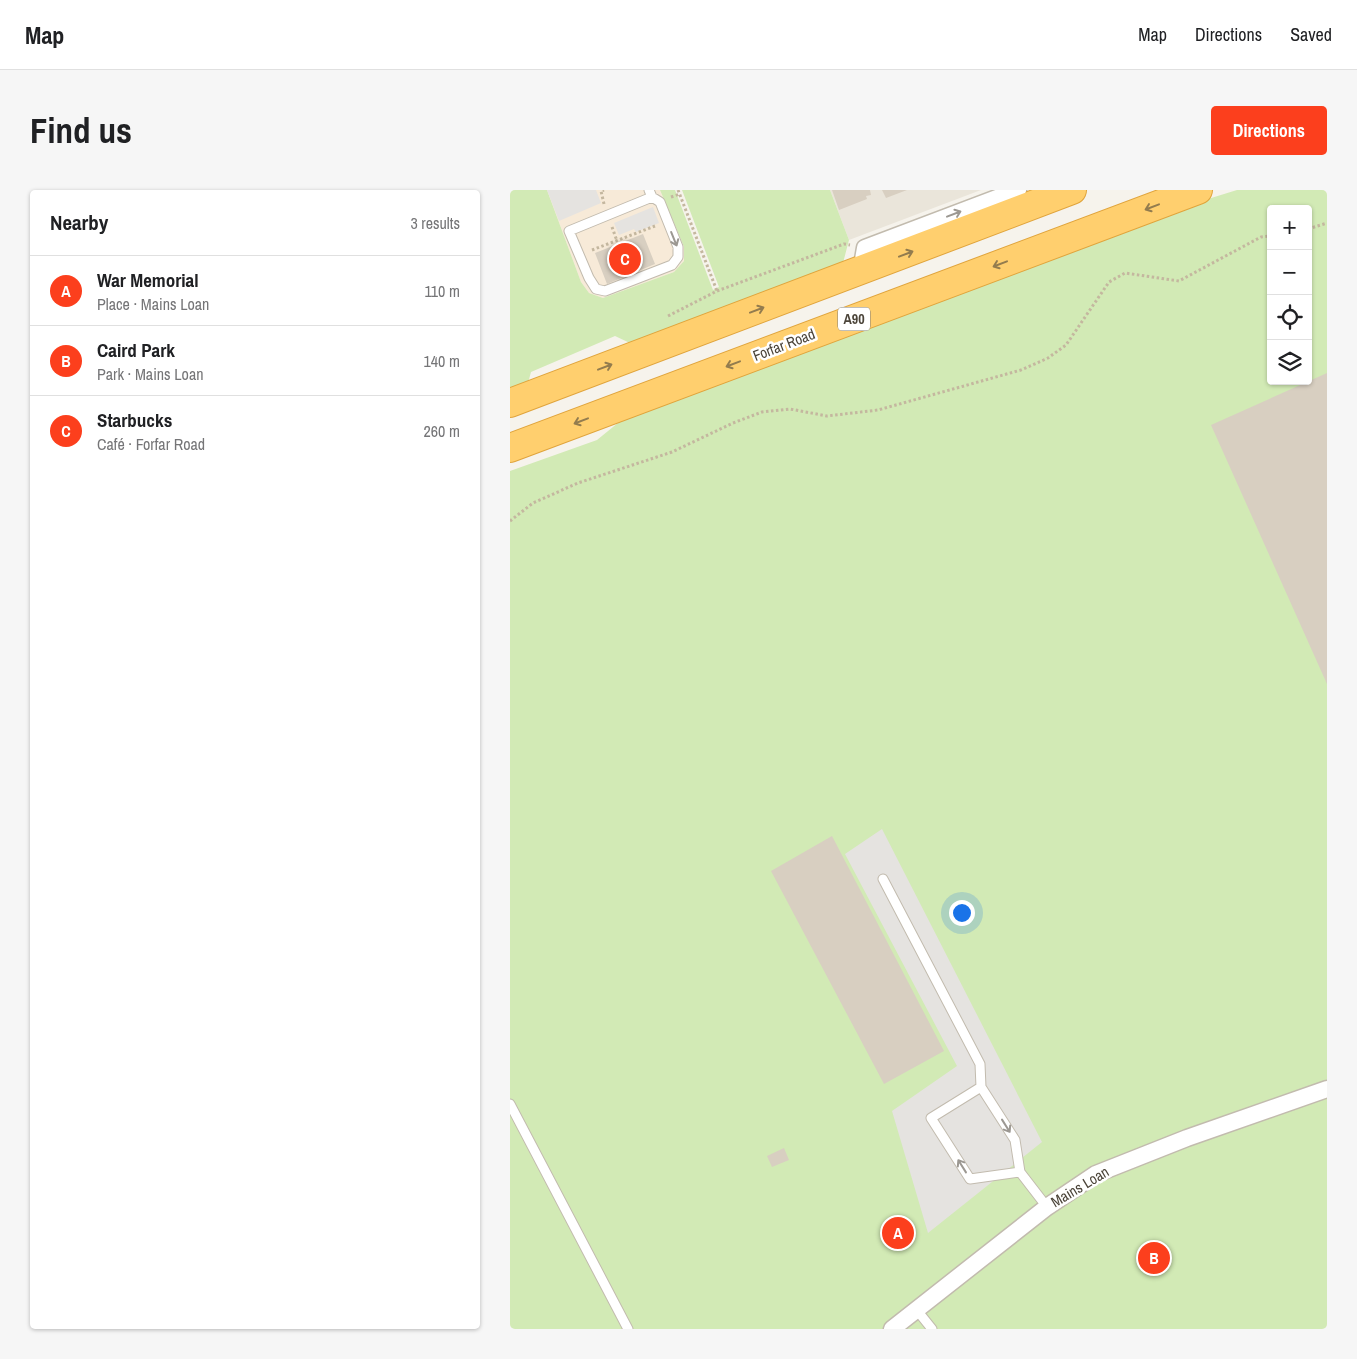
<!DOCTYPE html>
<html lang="en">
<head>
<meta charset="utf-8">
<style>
	:root { --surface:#fff; --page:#f6f6f6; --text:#202124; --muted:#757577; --line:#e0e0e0; --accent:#fc3f1d }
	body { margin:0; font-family:"Archivo Narrow",sans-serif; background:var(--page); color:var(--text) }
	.controls { position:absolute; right:15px; top:15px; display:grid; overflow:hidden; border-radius:5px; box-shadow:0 1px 4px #0004 }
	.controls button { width:45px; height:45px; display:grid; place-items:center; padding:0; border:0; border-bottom:1px solid var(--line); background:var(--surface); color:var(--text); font:25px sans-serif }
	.you { position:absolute; left:451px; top:722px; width:18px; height:18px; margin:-12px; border:4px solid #fff; border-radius:50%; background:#1a73e8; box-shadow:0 0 0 8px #1a73e833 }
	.badge { display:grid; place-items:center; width:32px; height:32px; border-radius:50%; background:var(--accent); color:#fff; font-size:16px; font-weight:700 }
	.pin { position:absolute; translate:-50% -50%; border:2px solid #fff; box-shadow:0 1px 5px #0006 }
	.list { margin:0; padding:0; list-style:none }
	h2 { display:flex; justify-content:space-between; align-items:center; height:65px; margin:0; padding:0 20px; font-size:21px }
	h2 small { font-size:16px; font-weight:400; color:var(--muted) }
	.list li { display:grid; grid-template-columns:32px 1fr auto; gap:15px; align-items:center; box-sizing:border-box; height:70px; padding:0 20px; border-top:1px solid var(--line) }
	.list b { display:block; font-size:19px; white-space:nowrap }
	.list p { margin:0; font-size:16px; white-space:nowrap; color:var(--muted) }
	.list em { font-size:16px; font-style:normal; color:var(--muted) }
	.icon { flex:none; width:28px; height:28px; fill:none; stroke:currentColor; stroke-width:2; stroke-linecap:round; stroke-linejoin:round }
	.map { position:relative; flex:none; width:817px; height:1139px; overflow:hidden; border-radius:5px }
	header { display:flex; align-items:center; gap:30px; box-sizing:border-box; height:70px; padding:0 25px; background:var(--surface); border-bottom:1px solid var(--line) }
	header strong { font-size:24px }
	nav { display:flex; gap:28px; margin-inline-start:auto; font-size:18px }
	.intro { display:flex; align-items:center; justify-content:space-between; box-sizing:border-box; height:120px; padding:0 30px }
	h1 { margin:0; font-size:35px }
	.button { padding:12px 22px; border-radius:5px; background:var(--accent); color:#fff; font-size:18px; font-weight:700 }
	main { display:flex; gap:30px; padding:0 30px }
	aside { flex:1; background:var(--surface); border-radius:5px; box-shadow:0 1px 4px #0004 }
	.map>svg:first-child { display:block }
	.residential { fill:#eae5da }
	.commercial { fill:#f7ead8 }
	.green { fill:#d2eab5; fill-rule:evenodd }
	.parking { fill:#e5e3e0 }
	.building { fill:#d8cfc1 }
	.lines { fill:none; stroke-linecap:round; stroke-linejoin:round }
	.lane-casing { stroke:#c2bbae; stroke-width:11 }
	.street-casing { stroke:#c2bbae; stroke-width:19 }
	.highway-casing { stroke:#e0a43c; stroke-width:30 }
	.path { stroke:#c4b79f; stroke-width:3; stroke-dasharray:2.5 2.5; stroke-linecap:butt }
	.lane { stroke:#fff; stroke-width:9 }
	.street { stroke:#fff; stroke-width:16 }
	.highway { stroke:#ffcf6e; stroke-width:28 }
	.oneway { stroke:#937c4e }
	.oneway2 { stroke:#9c9892 }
	.labels { text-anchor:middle; stroke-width:5; stroke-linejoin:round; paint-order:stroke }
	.shield { fill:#fff; stroke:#817c74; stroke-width:1 }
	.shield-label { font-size:14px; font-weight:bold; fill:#4b4439 }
	.street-label { font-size:15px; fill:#4b4439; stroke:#fff }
</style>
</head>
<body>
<header>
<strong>Map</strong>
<nav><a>Map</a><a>Directions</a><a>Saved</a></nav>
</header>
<div class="intro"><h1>Find us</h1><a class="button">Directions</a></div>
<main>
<aside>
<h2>Nearby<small>3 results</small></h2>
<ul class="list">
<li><span class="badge">A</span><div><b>War Memorial</b><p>Place · Mains Loan</p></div><em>110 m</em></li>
<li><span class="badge">B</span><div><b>Caird Park</b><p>Park · Mains Loan</p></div><em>140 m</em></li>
<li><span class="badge">C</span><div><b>Starbucks</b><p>Café · Forfar Road</p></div><em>260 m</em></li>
</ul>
</aside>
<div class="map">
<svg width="817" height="1139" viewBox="0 0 817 1139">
	<rect width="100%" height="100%" fill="#f6f3ec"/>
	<!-- residential -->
	<path class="residential" d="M320,0H471L339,50Z"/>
	<!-- commercial -->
	<path class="commercial" d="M37,0H150L174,57V71L164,82L93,108L79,103L71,92Z"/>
	<!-- green -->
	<path class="green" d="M0,0H37L71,92L79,103L93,108L164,82L174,71V57L150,0H165L203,100L209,97L172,0H320L339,50L333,73L122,154L105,146L21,182L18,193L0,200Z
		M727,0H817V1139H0V281L87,250L114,228L685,13ZM761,19H798V191H761Z"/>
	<!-- parking -->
	<path class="parking" d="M37,0H86L91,13L49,31Z
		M143,17L149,33L126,42L124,39L109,45L104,33Z
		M372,639L532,952L418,1043L382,921L447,876L335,664Z"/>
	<!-- building -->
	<path class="building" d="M322,0H360L361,5L356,6L357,9L329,20Z
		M372,0H397L376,8Z
		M133,44L145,74L97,94L85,63Z
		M817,183V494L701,235Z
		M322,646L434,861L374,894L261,681Z
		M274,958L279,970L262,977L257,966Z"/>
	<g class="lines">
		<defs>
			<path id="lane" d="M139,0L142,7L59,41L79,88L86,99L95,101L162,75L168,67V57L150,12L142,7
				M373,689L470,874L471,897
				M0,914L118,1139
				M510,982L460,989L421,928L471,897L505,950L510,982L537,1017
				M406,1119L422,1139"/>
			<path id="street" d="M351,81L355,58L508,0
				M382,1139L537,1017L586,984L677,948L817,899"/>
			<path id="highway" d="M0,213L562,0
				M0,258L688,0"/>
		</defs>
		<!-- lane casing -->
		<use href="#lane" class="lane-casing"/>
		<!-- street casing -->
		<use href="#street" class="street-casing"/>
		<!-- highway casing -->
		<use href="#highway" class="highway-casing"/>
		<!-- path -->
		<path class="path" d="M168,0L207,101
			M161,7L170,4
			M94,14L91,1L94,0
			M102,37L107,51
			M798,39L817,33
			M82,60L145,36
			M158,126L207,101L334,54L340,55
			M0,331L23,313L68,293L162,262L223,233L252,222L280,219L317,226L368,220L511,180L538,168L556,155L599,92L615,83L669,91L751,47L761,46"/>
		<!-- lane -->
		<use href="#lane" class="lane"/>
		<!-- street -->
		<use href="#street" class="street"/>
		<!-- highway -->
		<use href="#highway" class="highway"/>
	</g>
	<!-- one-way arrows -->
	<defs><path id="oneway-shaft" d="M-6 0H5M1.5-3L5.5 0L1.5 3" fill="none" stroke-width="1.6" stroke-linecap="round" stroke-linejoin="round" transform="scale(1.25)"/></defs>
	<g class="oneway">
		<use href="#oneway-shaft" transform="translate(642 17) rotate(159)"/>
		<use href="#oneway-shaft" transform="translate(396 64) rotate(-21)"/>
		<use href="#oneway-shaft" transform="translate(490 74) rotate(159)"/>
		<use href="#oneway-shaft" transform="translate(247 120) rotate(-21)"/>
		<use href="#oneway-shaft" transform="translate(223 174) rotate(159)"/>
		<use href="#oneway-shaft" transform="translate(95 177) rotate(-21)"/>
		<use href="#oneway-shaft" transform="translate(71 231) rotate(159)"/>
	</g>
	<g class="oneway2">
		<use href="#oneway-shaft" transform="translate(444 24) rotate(-21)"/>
		<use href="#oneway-shaft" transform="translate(164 49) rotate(68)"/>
		<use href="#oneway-shaft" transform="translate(496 936) rotate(58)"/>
		<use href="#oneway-shaft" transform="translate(452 976) rotate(-122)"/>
	</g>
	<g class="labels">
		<!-- shield labels -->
		<rect class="shield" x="328" y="117.5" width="32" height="23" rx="4"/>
		<g class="shield-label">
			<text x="344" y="134">A90</text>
		</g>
		<!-- street labels -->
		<g class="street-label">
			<text transform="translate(274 155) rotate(-21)" y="5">Forfar Road</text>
			<text transform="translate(570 997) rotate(-31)" y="5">Mains Loan</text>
		</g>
	</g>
</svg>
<div class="controls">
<button>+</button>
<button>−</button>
<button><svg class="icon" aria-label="locate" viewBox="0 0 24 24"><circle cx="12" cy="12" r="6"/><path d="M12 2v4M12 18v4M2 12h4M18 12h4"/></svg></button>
<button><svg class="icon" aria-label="layers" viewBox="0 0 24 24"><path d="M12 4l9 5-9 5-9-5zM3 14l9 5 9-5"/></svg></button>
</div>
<div class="you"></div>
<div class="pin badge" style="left:388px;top:1043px">A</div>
<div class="pin badge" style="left:644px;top:1068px">B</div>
<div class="pin badge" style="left:115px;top:69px">C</div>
</div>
</main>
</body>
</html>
